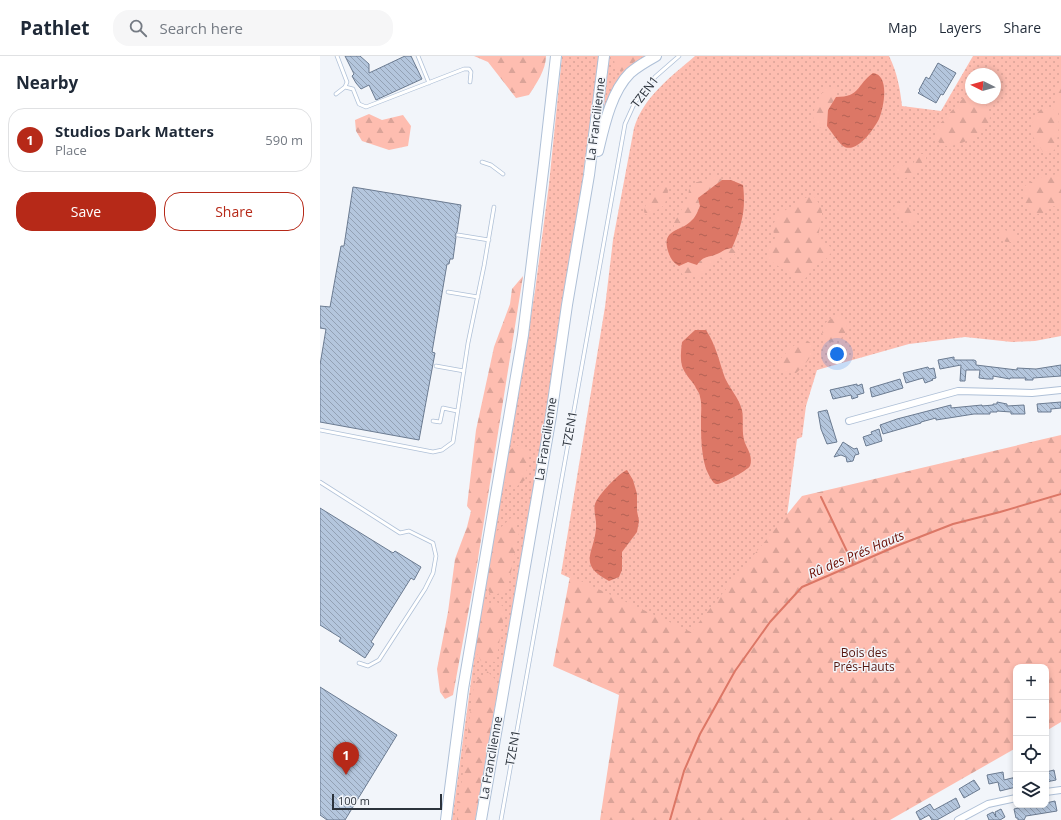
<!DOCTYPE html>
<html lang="en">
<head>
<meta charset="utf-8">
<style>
	:root { --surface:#fff; --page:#f6f6f7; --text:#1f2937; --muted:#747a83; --line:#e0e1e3; --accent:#b62918 }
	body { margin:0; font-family:"Open Sans",sans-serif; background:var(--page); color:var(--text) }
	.controls { position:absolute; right:12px; bottom:12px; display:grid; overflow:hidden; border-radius:8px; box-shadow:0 2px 6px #0003 }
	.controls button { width:36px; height:36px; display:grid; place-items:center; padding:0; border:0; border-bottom:1px solid var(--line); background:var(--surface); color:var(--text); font:20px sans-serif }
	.compass { position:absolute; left:645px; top:12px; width:36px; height:36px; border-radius:50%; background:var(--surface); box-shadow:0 2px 6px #0003; rotate:275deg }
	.scale { position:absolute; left:12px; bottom:10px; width:110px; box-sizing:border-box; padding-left:4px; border:2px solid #2c333c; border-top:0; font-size:11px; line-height:14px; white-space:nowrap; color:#2c333c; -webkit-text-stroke:3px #f2f5fa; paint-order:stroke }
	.you { position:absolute; left:517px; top:298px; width:14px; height:14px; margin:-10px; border:3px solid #fff; border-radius:50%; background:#1a73e8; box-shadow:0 0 0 6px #1a73e833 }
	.badge { display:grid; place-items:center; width:26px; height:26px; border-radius:50%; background:var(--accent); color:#fff; font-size:13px; font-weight:700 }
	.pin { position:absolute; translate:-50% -33px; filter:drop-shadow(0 1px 2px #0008) }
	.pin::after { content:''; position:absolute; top:21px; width:14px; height:12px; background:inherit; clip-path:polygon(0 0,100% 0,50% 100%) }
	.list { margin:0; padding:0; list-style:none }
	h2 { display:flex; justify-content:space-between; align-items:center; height:52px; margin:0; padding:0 16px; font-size:17px }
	h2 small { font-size:13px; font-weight:400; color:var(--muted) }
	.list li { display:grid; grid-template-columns:26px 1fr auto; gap:12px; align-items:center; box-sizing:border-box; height:64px; margin:0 8px 8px; padding:0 8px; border:1px solid var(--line); border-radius:16px }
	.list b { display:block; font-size:15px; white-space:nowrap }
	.list p { margin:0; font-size:13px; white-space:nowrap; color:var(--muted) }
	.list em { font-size:13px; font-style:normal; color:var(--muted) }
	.actions { display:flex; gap:8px; padding:12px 16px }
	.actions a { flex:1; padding:9px 0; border:1px solid var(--accent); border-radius:16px; text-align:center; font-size:14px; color:var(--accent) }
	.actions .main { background:var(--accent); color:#fff }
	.icon { flex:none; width:22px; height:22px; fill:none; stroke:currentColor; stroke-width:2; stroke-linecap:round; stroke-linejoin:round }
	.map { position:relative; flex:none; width:741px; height:764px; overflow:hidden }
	header { display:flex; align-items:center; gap:24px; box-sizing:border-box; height:56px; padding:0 20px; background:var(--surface); border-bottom:1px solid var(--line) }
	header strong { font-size:19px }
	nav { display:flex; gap:22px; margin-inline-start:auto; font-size:14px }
	.search { width:280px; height:36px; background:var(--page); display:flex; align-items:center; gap:10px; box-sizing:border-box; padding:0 14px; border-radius:16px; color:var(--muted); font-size:15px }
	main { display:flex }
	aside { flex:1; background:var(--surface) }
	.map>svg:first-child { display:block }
	.grass { fill:url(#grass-dots); fill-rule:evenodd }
	.forest { fill:url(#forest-firs) }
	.water { fill:url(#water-ripples) }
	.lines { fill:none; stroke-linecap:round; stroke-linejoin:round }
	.stream { stroke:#dc7766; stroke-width:2 }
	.building { fill:url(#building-back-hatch); stroke:#6b7b91 }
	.service-casing { stroke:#afc0d7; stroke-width:4.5 }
	.minor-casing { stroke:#afc0d7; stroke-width:8 }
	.trunk-casing { stroke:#afc0d7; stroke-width:12 }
	.service { stroke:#fff; stroke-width:3 }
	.minor { stroke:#fff; stroke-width:6 }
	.trunk { stroke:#fff; stroke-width:10 }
	.labels { text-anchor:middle; stroke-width:3; stroke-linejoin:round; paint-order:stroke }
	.street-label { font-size:12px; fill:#2c333c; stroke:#f2f5fa }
	.park-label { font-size:12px; fill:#56160e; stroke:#f2f5fa }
	.water-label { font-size:13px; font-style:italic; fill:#6c0f05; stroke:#f2f5fa }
</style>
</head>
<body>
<header>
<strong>Pathlet</strong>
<div class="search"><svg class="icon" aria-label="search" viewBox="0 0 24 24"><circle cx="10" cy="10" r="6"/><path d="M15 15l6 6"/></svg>Search here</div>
<nav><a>Map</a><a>Layers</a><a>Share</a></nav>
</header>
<main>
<aside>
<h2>Nearby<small></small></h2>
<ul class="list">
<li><span class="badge">1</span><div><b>Studios Dark Matters</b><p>Place</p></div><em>590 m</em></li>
</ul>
<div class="actions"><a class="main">Save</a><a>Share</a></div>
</aside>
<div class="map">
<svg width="741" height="764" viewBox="0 0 741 764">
	<defs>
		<pattern id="grass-dots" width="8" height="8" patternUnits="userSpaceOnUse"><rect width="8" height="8" fill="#febdb0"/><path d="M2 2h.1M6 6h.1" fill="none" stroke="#daa398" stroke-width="1.8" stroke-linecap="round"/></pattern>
		<pattern id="forest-firs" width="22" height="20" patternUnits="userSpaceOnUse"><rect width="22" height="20" fill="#febdb0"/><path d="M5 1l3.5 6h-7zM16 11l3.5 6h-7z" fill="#daa398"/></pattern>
		<pattern id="water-ripples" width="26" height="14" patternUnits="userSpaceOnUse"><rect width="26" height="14" fill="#dc7766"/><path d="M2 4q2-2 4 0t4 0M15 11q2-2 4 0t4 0" fill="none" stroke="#b36255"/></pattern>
		<pattern id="building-back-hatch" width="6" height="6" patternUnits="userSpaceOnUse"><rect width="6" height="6" fill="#b4c6dd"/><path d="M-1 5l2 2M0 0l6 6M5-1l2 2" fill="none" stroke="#93a1b4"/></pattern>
	</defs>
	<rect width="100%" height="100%" fill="#f2f5fa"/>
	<!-- grass -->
	<path class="grass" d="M242,0H279L260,142L239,281L215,422L155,764H132L158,574L189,394L215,235L229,128Z
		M289,0H327L286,51H284Z
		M375,0H569C577,16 580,32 582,50L621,55L653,0H741V280L715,285L692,286L645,281L589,288L497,314L486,350L482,381L477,383L467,460L375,579L241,518L285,251L293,184L314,72C324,40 351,21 375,0ZM651,18H675V42H651Z"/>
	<!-- forest -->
	<path class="forest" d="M154,0H226C226,14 216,28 209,39L196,42L168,6Z
		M295,0H322L301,16L294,8Z
		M741,22V52L738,53L739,70L736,92L731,97L723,96C719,88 713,83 710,74L715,60L719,55L725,50L733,54C736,43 736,32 741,22Z
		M507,31L515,33L516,41L508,54L507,70L501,72L494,68C491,55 498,40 507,31Z
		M647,38H651V42H662C679,65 667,77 644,86C636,89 628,92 620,88L615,81L617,71Z
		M49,58L62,64L83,59L91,70L88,90L69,94L42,85L36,75L35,64Z
		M603,98L606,101V107C598,113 591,123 580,123L573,113L575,109L579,107L584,110L593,108L597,99Z
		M738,118L741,119V151L731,150L723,157L713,159C703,150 704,142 705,130L717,122Z
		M397,120L402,124L378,142C382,160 368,169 354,174V167L368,142L369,133L374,127Z
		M345,125C350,131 348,144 343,150C339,153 333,156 329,159L325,158L324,155C326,145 336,131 345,125Z
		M492,138C511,161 497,162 499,185L511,191V197L505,204L498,207L484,224H475C468,213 457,212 448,202L447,196L455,182L452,170L459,158Z
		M580,143L598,159L595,167L588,169L573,155L575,149Z
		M685,174L693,178L700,180L691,186H686L682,184L679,175Z
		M405,192H412L414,194L418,193L421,198H415L407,205L397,202L388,211L384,214L383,221H379L376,218L366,220V221L363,220L359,210C374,202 392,202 405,192Z
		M203,220L157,509L133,639L125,643L120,636L117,613L128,556L135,503L147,471L151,455L147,450L156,374L174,291L190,248L192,233Z
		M520,260L526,264C528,271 527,275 522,281C507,299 487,266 520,260Z
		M486,284C503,292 483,311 475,318C465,316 461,317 458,306C466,297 473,287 486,284Z
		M741,379V666L726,675V611H696V692L570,764H280L299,639L233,610L250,520L371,576L482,440Z
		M199,389L210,395L205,424L196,431L184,426L189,394Z
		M193,460L199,477L187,535L171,540L166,528L175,477Z
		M177,546L185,552L176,606L161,605L155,594L161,556L165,549Z
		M167,615L177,625V636L155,764H137L154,628Z"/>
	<!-- water -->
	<path class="water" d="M553,17C570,19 564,51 559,63C554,73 536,99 523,90C518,86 511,75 507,70L508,54L516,41C541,41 536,29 553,17Z
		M402,124H411L423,129C426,154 422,169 412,192C404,193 404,195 397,198C388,202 384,199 377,209L368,206L359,210C353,207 350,202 348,195C341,172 362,176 372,164C376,161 378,154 380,150L378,142Z
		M375,274H386C396,289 399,305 405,322C410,333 419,342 422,354C424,364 421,376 425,387C428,394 433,401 430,410C428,414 401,429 396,428C392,427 388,417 386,413C381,396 381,380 381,362C381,356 382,347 380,341C380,337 376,333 375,330C371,324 364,317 362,310C360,302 361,294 362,286Z
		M307,414L313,424L317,438V455L319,465L317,476L302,496V514L299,521L289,525C257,508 274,498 276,472C277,465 273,454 275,448C278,439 299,417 307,414Z"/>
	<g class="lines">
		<!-- stream -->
		<path class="stream" d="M501,441L533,508
			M350,764L364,715L380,678L415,615L450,566L482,531L579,489L633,468L680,456L741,438"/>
	</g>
	<!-- building -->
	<path class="building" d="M25,0H40L49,8V17L85,0H91L102,23L56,44L49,29L41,33L36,27L32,20L34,18Z
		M618,7L636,17L623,39L621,38L616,47L598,37L600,35L599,34L606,21L609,23Z
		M33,131L141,149L137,176L135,179L136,181L133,203H130L129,208H127L112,296L115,297L99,384L0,366V309L6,273L0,272V250L10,251L21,190H24Z
		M634,301V304H654L656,305V309L697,314V312L716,313L741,309V320L713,322V324H705L706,322H690V323L673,320V323H667L659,322L660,314H646L645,325H640L641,309L620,313L618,304Z
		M608,311L609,313L614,312L616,322L612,323L613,324L605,327L603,322L586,327L583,317Z
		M580,323L583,332L552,341L550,332Z
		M537,328V330L542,328L544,337L537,339L538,341L532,343L531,339L513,343L510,334Z
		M677,346L687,348V350L704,349L705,358H691V356L677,355V356H670V358H654L616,364V362L601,366V367L563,378L560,369L577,363L631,349V352L662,349V350L673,349V348H677Z
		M741,346V352L731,353V356H718L717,348Z
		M507,354L517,386L507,388L501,373L498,356Z
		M559,373L562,385L546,390L543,381L552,378L551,376Z
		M523,386L534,393L537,392L539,398L535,399L533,405L527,406L526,401L521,399L514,401Z
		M0,452L73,497L75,495L101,511L94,524L91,522L51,586L54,588L45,602L19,585L21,582L0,569Z
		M0,631L77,679L25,764H7L0,759Z
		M734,714L736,724L726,726V716Z
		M683,716L684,724L696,721V731L680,735L678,726L669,728L667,719Z
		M654,724L660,733L644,742L639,733Z
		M636,742L640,751L617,764H612L609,759L600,764L596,756L610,748L614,754Z
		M735,745L737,755L706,760L704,764H698V762H696L694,753L712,749H726V747Z
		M681,753L685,761L680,764H669L667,759L673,756L676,761L675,756Z"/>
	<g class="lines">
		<defs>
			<path id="service" d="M98,0L109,27
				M25,31L33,33L39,48L46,51L144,13H149L151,16L150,26
				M16,38L25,31L27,26L17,0
				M162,106L171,109L183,118
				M138,179L169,184
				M128,236L158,241
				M116,310L144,315
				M113,365L120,366L123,352L137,355
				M0,374L113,396L122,394L133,386L148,287L164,210L174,151
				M0,426L80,477L89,475L113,487L116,500L113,517L105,533L59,604L48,610L39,607
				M181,764L305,68L315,46L335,21L359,0"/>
			<path id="minor" d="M529,365L638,335L712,337L741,334
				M726,736L741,734
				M638,764L668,748L696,742"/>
			<path id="trunk" d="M278,95C284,70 291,36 310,17C318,10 327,5 336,0
				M126,764L143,633L203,279L224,107L236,0
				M161,764L231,360L247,249L269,119L284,0"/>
		</defs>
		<!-- service casing -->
		<use href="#service" class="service-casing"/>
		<!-- minor casing -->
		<use href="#minor" class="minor-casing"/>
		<!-- trunk casing -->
		<use href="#trunk" class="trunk-casing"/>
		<!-- service -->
		<use href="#service" class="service"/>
		<!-- minor -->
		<use href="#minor" class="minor"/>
		<!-- trunk -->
		<use href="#trunk" class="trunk"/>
	</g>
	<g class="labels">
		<!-- street labels -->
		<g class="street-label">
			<text transform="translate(325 36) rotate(-53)" y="4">TZEN1</text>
			<text transform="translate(276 63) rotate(-83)" y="4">La Francilienne</text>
			<text transform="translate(250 373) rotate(-80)" y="4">TZEN1</text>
			<text transform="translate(226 383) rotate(-81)" y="4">La Francilienne</text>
			<text transform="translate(193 692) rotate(-80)" y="4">TZEN1</text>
			<text transform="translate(171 702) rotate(-80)" y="4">La Francilienne</text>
		</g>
		<!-- park labels -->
		<g class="park-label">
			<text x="544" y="601">Bois des<tspan x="544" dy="14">Prés-Hauts</tspan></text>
		</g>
		<!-- water labels -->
		<g class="water-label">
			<text transform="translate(536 498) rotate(-23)" y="5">Rû des Prés Hauts</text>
		</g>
	</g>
</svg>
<div class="controls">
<button>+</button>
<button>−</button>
<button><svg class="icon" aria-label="locate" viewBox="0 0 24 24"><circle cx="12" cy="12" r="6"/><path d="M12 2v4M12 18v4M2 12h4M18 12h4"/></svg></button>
<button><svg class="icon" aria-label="layers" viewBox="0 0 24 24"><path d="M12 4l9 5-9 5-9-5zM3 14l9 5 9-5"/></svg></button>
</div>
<svg class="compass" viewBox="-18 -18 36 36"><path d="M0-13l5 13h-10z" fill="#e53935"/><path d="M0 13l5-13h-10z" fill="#747a83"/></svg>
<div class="scale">100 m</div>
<div class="you"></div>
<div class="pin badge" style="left:26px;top:719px">1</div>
</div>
</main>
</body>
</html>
